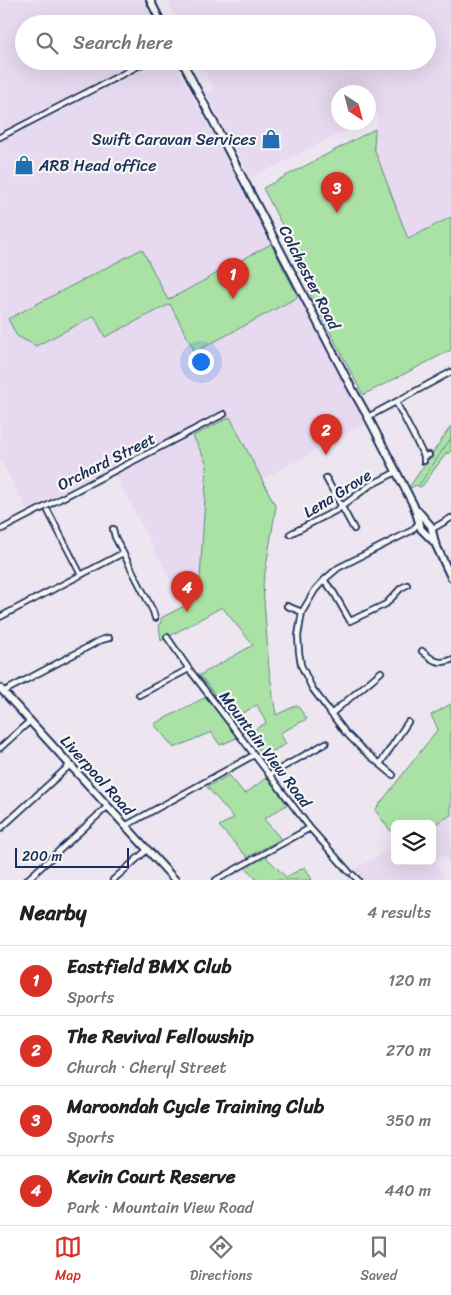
<!DOCTYPE html>
<html lang="en">
<head>
<meta charset="utf-8">
<style>
	:root { --surface:#fff; --page:#f2f2f2; --text:#202124; --muted:#757577; --line:#e0e0e0; --accent:#d93025 }
	body { margin:0; font-family:Sriracha,sans-serif; background:var(--page); color:var(--text) }
	.controls { position:absolute; right:15px; bottom:15px; display:grid; overflow:hidden; border-radius:8px; box-shadow:0 5px 20px #0002 }
	.controls button { width:45px; height:45px; display:grid; place-items:center; padding:0; border:0; border-bottom:1px solid var(--line); background:var(--surface); color:var(--text); font:25px sans-serif }
	.compass { position:absolute; left:331px; top:85px; width:45px; height:45px; border-radius:50%; background:var(--surface); box-shadow:0 5px 20px #0002; rotate:144deg }
	.scale { position:absolute; left:15px; bottom:12px; width:114px; box-sizing:border-box; padding-left:5px; border:2px solid #1b2f5e; border-top:0; font-size:14px; line-height:18px; white-space:nowrap; color:#1b2f5e; -webkit-text-stroke:4px #f6f6f2; paint-order:stroke }
	.you { position:absolute; left:200px; top:361px; width:18px; height:18px; margin:-12px; border:4px solid #fff; border-radius:50%; background:#1a73e8; box-shadow:0 0 0 8px #1a73e833 }
	.badge { display:grid; place-items:center; width:32px; height:32px; border-radius:50%; background:var(--accent); color:#fff; font-size:16px; font-weight:700 }
	.pin { position:absolute; translate:-50% -41px; filter:drop-shadow(0 1px 2px #0008) }
	.pin::after { content:''; position:absolute; top:26px; width:18px; height:15px; background:inherit; clip-path:polygon(0 0,100% 0,50% 100%) }
	.list { margin:0; padding:0; list-style:none }
	h2 { display:flex; justify-content:space-between; align-items:center; height:65px; margin:0; padding:0 20px; font-size:21px }
	h2 small { font-size:16px; font-weight:400; color:var(--muted) }
	.list li { display:grid; grid-template-columns:32px 1fr auto; gap:15px; align-items:center; box-sizing:border-box; height:70px; padding:0 20px; border-top:1px solid var(--line) }
	.list b { display:block; font-size:19px; white-space:nowrap }
	.list p { margin:0; font-size:16px; white-space:nowrap; color:var(--muted) }
	.list em { font-size:16px; font-style:normal; color:var(--muted) }
	.icon { flex:none; width:28px; height:28px; fill:none; stroke:currentColor; stroke-width:2; stroke-linecap:round; stroke-linejoin:round }
	.map { position:relative; flex:none; width:451px; height:880px; overflow:hidden }
	.search { position:absolute; background:var(--surface); box-shadow:0 5px 20px #0002; left:15px; right:15px; top:15px; height:55px; display:flex; align-items:center; gap:12px; box-sizing:border-box; padding:0 18px; border-radius:28px; color:var(--muted); font-size:19px }
	.sheet { height:345px; background:var(--surface) }
	nav { display:flex; justify-content:space-around; align-items:center; box-sizing:border-box; height:70px; border-top:1px solid var(--line); background:var(--surface); font-size:14px; color:var(--muted) }
	nav a { display:grid; justify-items:center; gap:2px }
	nav .on { color:var(--accent) }
	.map>svg:first-child { display:block }
	.built { fill:#e7d9ef }
	.green { fill:#aae1a5; stroke:#628882 }
	.lines { fill:none; stroke-linecap:round; stroke-linejoin:round }
	.stream { stroke:#5b93a9; stroke-width:1 }
	.minor-casing { stroke:#1b2f5e; stroke-width:8 }
	.secondary-casing { stroke:#1b2f5e; stroke-width:10 }
	.minor { stroke:#f6f6f2; stroke-width:4.5 }
	.secondary { stroke:#f6f6f2; stroke-width:6 }
	.labels { text-anchor:middle; stroke-width:4.5; stroke-linejoin:round; paint-order:stroke }
	.poi-label { font-size:16px; fill:#1b2f5e; stroke:#f6f6f2; text-anchor:end }
	.street-label { font-size:16px; fill:#1b2f5e; stroke:#f6f6f2 }
</style>
</head>
<body>
<div class="map">
<svg width="451" height="880" viewBox="0 0 451 880">
	<rect width="100%" height="100%" fill="#ede5f0"/>
	<filter id="ink" filterUnits="userSpaceOnUse"><feTurbulence type="fractalNoise" baseFrequency=".02" numOctaves="2"/><feDisplacementMap in="SourceGraphic" scale="10" xChannelSelector="R" yChannelSelector="G"/><feConvolveMatrix kernelMatrix="1 2 1 2 8 2 1 2 1" color-interpolation-filters="sRGB"/></filter>
	<g filter="url(#ink)">
		<!-- built -->
		<path class="built" d="M0,0H143L155,24H24V61H174L271,244L168,300L141,250L8,319L36,346L94,316L105,337L170,304L196,352L298,297L365,424L261,480L230,417L193,436L207,464L199,595L183,604L111,466L27,510L0,459Z
			M167,0H371L374,5L384,0H451V217L408,239L374,148L378,114L369,119L368,92H338V122L361,123L251,178L206,93L214,89L199,61H427V24H179Z
			M451,815V866L445,855L434,860L445,880H364L354,869L395,847V861H432V826Z"/>
		<!-- green -->
		<path class="green" d="M375,129L374,148L408,239L451,217V350L363,395L308,290L314,287L263,188Z
			M271,244L298,297L195,352L170,304L105,337L94,316L36,346L17,336L8,319L142,249L168,300Z
			M230,417L276,507L263,585L269,669L276,715L297,705L307,719L280,733L286,744L264,756L247,734L266,723L257,705L234,718L218,697L215,695L200,675L253,645L222,607L161,641L159,624L161,623V618L184,606L183,604L199,595L207,464L193,436Z
			M451,426V450L448,454L447,452L423,485L420,487L416,485L411,488L410,486Z
			M206,697L237,738L220,745L211,732L174,748L154,724Z
			M451,704V815L432,826V824H395V837L375,810L438,729L431,715Z
			M229,775L245,794L267,777L288,804L264,819L281,839L247,857L219,826L234,818L207,787Z
			M265,856L286,877L305,867L312,880H257L245,867Z"/>
		<g class="lines">
			<!-- stream -->
			<path class="stream" d="M419,485L451,438"/>
			<defs>
				<path id="minor" d="M0,137L148,61
					M396,402L424,456
					M368,417L451,372
					M424,461V456L429,455
					M326,478L354,529
					M48,511L81,575
					M113,529L115,537L153,611L155,618
					M432,529L451,518
					M0,530L224,414
					M290,534L337,510L369,486L396,472
					M324,580L334,593L350,621L386,604L401,588L407,585
					M287,606L302,612
					M0,617L123,553
					M167,637L189,669L310,828L349,872
					M422,651C432,660 438,665 451,660
					M3,692L101,640L109,638
					M139,695L189,669
					M331,714L381,672
					M0,748L30,721
					M380,764L408,722
					M269,775L326,743
					M393,775L363,750L345,732L312,688L301,665L299,652L298,636L302,612L315,590L324,580L338,568L411,531L419,523
					M125,826L254,755
					M0,829L70,765
					M353,875L358,880
					M27,880L108,806
					M113,880L147,850
					M216,880L310,828"/>
				<path id="secondary" d="M150,0L162,24
					M182,61L351,387L368,417L414,506L421,529L435,543
					M418,511L431,526L435,543L451,577
					M0,688L175,880"/>
			</defs>
			<!-- minor casing -->
			<use href="#minor" class="minor-casing"/>
			<!-- secondary casing -->
			<use href="#secondary" class="secondary-casing"/>
			<!-- minor -->
			<use href="#minor" class="minor"/>
			<!-- secondary -->
			<use href="#secondary" class="secondary"/>
		</g>
	</g>
	<!-- icons -->
	<defs>
		<symbol id="shop-bare" viewBox="-9 -9 18 18"><path d="M-5-2.5h2.3a2.7 3.5 0 0 1 5.4 0H5L5.5 6h-11ZM-1.5-2.5h3a1.5 2.3 0 0 0-3 0Z" fill="#1f6fb2" stroke="#f6f6f2" stroke-width="2.5" paint-order="stroke"/></symbol>
	</defs>
	<g fill-rule="evenodd">
		<use href="#shop-bare" x="257" y="125" width="28" height="28"/>
		<use href="#shop-bare" x="10" y="151" width="28" height="28"/>
	</g>
	<g class="labels">
		<!-- poi labels -->
		<g class="poi-label">
			<text x="256" y="145">Swift Caravan Services</text>
			<text x="39" y="171" text-anchor="start">ARB Head office</text>
		</g>
		<!-- street labels -->
		<g class="street-label">
			<text transform="translate(310 277) rotate(63)" y="6">Colchester Road</text>
			<text transform="translate(106 461) rotate(-27)" y="6">Orchard Street</text>
			<text transform="translate(337 493) rotate(-32)" y="6">Lena Grove</text>
			<text transform="translate(266 749) rotate(53)" y="6">Mountain View Road</text>
			<text transform="translate(98 775) rotate(48)" y="6">Liverpool Road</text>
		</g>
	</g>
</svg>
<div class="controls">
<button><svg class="icon" aria-label="layers" viewBox="0 0 24 24"><path d="M12 4l9 5-9 5-9-5zM3 14l9 5 9-5"/></svg></button>
</div>
<svg class="compass" viewBox="-18 -18 36 36"><path d="M0-13l5 13h-10z" fill="#e53935"/><path d="M0 13l5-13h-10z" fill="#757577"/></svg>
<div class="scale">200 m</div>
<div class="you"></div>
<div class="pin badge" style="left:233px;top:299px">1</div>
<div class="pin badge" style="left:326px;top:455px">2</div>
<div class="pin badge" style="left:337px;top:213px">3</div>
<div class="pin badge" style="left:187px;top:612px">4</div>
<div class="search"><svg class="icon" aria-label="search" viewBox="0 0 24 24"><circle cx="10" cy="10" r="6"/><path d="M15 15l6 6"/></svg>Search here</div>
</div>
<section class="sheet">
<h2>Nearby<small>4 results</small></h2>
<ul class="list">
<li><span class="badge">1</span><div><b>Eastfield BMX Club</b><p>Sports</p></div><em>120 m</em></li>
<li><span class="badge">2</span><div><b>The Revival Fellowship</b><p>Church · Cheryl Street</p></div><em>270 m</em></li>
<li><span class="badge">3</span><div><b>Maroondah Cycle Training Club</b><p>Sports</p></div><em>350 m</em></li>
<li><span class="badge">4</span><div><b>Kevin Court Reserve</b><p>Park · Mountain View Road</p></div><em>440 m</em></li>
</ul>
</section>
<nav>
<a class="on"><svg class="icon" aria-label="map" viewBox="0 0 24 24"><path d="M3 6l6-2 6 2 6-2v14l-6 2-6-2-6 2zM9 4v14M15 6v14"/></svg>Map</a>
<a><svg class="icon" aria-label="directions" viewBox="0 0 24 24"><path d="M12 3l9 9-9 9-9-9zM9 14v-3h6M13 9l2 2-2 2"/></svg>Directions</a>
<a><svg class="icon" aria-label="saved" viewBox="0 0 24 24"><path d="M7 4h10v16l-5-4-5 4z"/></svg>Saved</a>
</nav>
</body>
</html>
